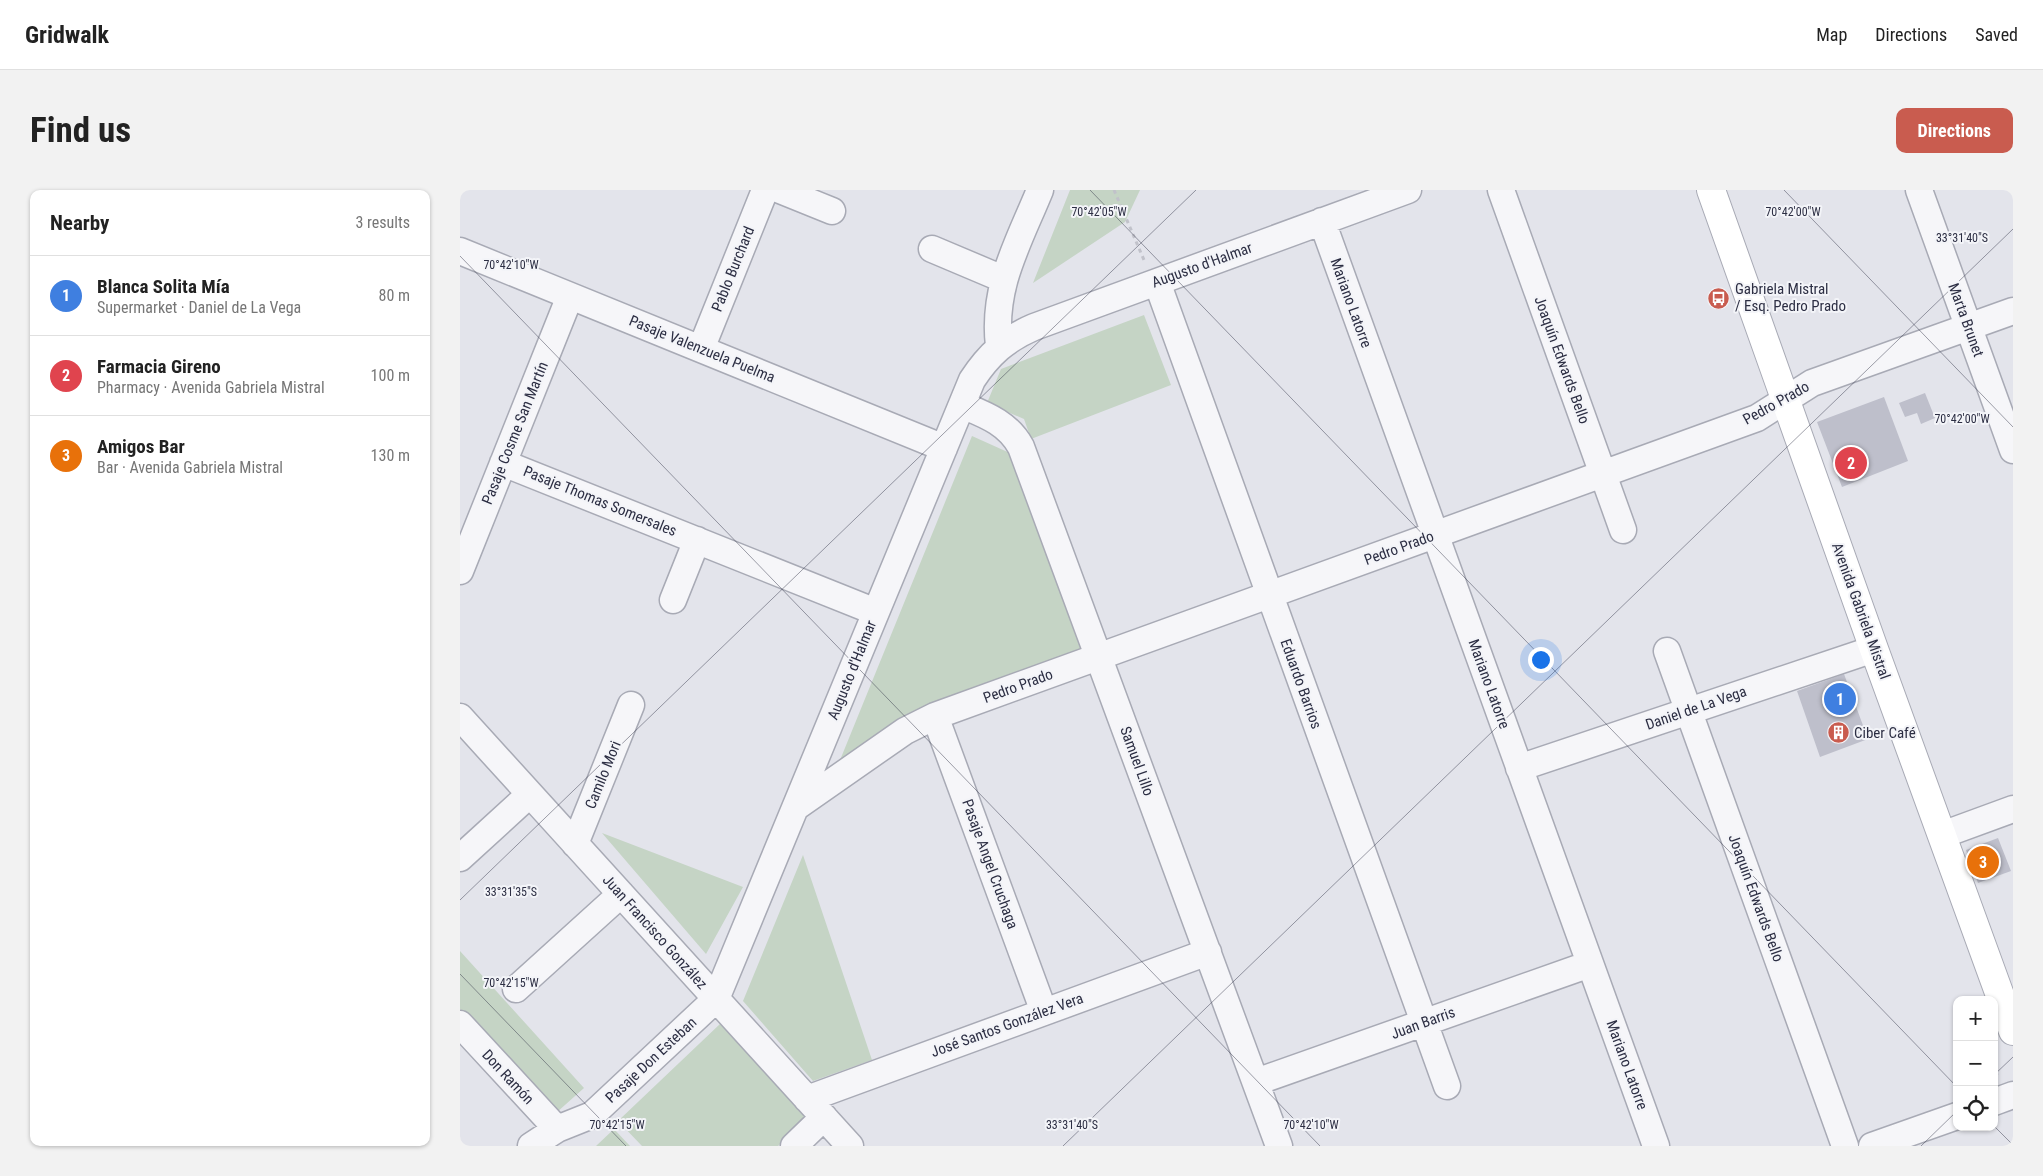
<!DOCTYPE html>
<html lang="en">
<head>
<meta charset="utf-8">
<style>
	:root { --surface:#fff; --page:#f2f2f2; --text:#222; --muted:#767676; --line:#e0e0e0; --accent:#c95c4f }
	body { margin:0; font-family:"Roboto Condensed",sans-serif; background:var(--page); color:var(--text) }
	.controls { position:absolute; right:15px; bottom:15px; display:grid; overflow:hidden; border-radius:10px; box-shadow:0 1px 4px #0004 }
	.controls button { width:45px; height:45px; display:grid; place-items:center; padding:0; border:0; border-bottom:1px solid var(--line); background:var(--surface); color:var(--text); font:25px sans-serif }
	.you { position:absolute; left:1080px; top:469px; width:18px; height:18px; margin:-12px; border:4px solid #fff; border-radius:50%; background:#1a73e8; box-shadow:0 0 0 8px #1a73e833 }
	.badge { display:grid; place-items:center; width:32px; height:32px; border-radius:50%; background:var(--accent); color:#fff; font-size:16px; font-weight:700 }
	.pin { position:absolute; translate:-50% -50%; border:2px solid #fff; box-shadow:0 1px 5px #0006 }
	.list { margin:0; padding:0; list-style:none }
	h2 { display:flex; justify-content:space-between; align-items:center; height:65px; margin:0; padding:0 20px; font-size:21px }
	h2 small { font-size:16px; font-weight:400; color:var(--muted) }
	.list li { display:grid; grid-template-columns:32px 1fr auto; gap:15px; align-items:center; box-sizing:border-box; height:80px; padding:0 20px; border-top:1px solid var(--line) }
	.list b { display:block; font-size:19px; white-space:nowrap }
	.list p { margin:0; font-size:16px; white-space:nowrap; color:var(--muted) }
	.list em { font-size:16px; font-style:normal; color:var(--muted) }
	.icon { flex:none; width:28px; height:28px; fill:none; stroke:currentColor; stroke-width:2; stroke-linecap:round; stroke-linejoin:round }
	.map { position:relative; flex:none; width:1553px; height:956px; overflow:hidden; border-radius:10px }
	header { display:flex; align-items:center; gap:30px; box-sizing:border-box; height:70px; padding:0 25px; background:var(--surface); border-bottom:1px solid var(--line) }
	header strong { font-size:24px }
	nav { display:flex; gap:28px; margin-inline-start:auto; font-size:18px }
	.intro { display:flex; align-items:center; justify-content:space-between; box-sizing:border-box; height:120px; padding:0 30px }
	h1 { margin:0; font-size:35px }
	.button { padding:12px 22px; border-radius:10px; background:var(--accent); color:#fff; font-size:18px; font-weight:700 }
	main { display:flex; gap:30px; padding:0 30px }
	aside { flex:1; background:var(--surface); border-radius:10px; box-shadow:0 1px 4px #0004 }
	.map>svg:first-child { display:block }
	.green { fill:#c5d4c5 }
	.building { fill:#bebfcb }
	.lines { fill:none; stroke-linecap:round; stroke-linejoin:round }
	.minor-casing { stroke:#a8aab5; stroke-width:29 }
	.secondary-casing { stroke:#a8aab5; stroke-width:30 }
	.path { stroke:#c1c2ca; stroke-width:3; stroke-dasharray:4 4; stroke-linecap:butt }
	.minor { stroke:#f6f6f9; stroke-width:26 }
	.secondary { stroke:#fff; stroke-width:28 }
	.ticks { fill:none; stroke:#2c2e43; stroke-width:1; stroke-opacity:0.45 }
	.labels { text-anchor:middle; stroke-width:4; stroke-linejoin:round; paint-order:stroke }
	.street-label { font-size:15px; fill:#2c2e43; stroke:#f3f4f8 }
	.poi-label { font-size:15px; fill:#2c2e43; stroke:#f3f4f8; text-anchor:start }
	.ticks-label { font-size:12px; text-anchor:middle; fill:#2c2e43; stroke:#f3f4f8; stroke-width:4; stroke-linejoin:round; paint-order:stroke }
</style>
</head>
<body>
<header>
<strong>Gridwalk</strong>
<nav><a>Map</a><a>Directions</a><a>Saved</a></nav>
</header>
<div class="intro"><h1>Find us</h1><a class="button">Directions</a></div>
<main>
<aside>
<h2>Nearby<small>3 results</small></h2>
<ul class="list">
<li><span class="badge" style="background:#3f7fe0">1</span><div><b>Blanca Solita Mía</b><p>Supermarket · Daniel de La Vega</p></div><em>80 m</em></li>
<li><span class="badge" style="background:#e0444e">2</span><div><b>Farmacia Gireno</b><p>Pharmacy · Avenida Gabriela Mistral</p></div><em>100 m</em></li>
<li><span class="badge" style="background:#e8710a">3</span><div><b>Amigos Bar</b><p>Bar · Avenida Gabriela Mistral</p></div><em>130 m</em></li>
</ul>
</aside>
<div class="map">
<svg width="1553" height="956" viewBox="0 0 1553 956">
	<rect width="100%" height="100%" fill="#e3e4eb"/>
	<!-- green -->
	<path class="green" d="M610,0H680L665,32L573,93Z
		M684,125L711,195L571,249L564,229L527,213L541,179Z
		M512,246L552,264L622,463L376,580Z
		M142,643L283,697L246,764Z
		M343,665L412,870L353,891L283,811Z
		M0,761L124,898L96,923L0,819Z
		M260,834L349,927L318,956H182L158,931Z
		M154,939L170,956H136Z"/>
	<!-- building -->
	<path class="building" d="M1465,203L1475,228L1461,234L1457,223L1445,227L1439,213Z
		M1424,207L1448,271L1382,297L1357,232Z
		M1384,484L1408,549L1360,567L1337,501Z
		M1538,648L1551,681L1518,693L1506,660Z"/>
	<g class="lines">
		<defs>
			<path id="minor" d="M320,0L372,21
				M1041,0L1163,340
				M1459,0L1553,260
				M862,31L1196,956
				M472,59L543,89
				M0,61L484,258
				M697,92L987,896
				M539,156C532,97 558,54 580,0
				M241,159L305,0
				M502,215C526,225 548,233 561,257L819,956
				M43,273L416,422
				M0,381L110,106
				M213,410L237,350
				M1207,461L1385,956
				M475,526L584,822
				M0,527L390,956
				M1059,578L1414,459
				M336,617L445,541L475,526L1297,228L1352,193L1553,121
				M1482,645L1553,619
				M115,654L171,515
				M0,668L70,604
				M56,799L161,704
				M0,834L97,939
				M796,892L1130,774
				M347,909L748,762
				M1534,912L1553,905
				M71,956L97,939L132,925L256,809L512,190C529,164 546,149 574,137L948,0
				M334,956L364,927
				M1412,956L1497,926"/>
			<path id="secondary" d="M1251,0L1414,459L1553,841"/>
		</defs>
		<!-- minor casing -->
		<use href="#minor" class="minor-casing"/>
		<!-- secondary casing -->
		<use href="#secondary" class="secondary-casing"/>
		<!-- path -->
		<path class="path" d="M654,0L684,70
			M1534,876L1537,885"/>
		<!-- minor -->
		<use href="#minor" class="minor"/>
		<!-- secondary -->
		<use href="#secondary" class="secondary"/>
	</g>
	<!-- ticks -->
	<path class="ticks" d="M630,0L1497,897M1324,0L1553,237M0,66L860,956M0,710L736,0M0,784L166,956M1534,885L1553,867M1534,936L1553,955M603,956L1553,39M1461,956L1497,921"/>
	<!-- icons -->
	<defs>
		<symbol id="bus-disc" viewBox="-11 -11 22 22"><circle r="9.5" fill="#c95c4f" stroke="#f3f4f8"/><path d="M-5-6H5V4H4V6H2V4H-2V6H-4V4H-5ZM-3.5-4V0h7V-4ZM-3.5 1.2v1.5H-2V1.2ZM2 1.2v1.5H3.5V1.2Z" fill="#fff"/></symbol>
		<symbol id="building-disc" viewBox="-11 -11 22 22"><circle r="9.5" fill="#c95c4f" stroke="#f3f4f8"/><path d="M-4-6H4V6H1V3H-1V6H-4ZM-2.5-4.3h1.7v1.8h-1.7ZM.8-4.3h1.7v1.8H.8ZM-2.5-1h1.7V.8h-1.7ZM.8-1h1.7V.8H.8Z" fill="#fff"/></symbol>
	</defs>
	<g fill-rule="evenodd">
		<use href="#bus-disc" x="1246" y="96" width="25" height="25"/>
		<use href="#building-disc" x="1366" y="530" width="25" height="25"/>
	</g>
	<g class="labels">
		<!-- street labels -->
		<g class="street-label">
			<text transform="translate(742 75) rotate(-20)" y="5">Augusto d'Halmar</text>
			<text transform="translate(273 79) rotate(-68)" y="5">Pablo Burchard</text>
			<text transform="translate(891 113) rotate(70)" y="5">Mariano Latorre</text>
			<text transform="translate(1506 130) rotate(70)" y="5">Marta Brunet</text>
			<text transform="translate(242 159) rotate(22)" y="5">Pasaje Valenzuela Puelma</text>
			<text transform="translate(1102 170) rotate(70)" y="5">Joaquín Edwards Bello</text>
			<text transform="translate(1316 213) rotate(-29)" y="5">Pedro Prado</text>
			<text transform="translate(55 243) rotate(-68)" y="5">Pasaje Cosme San Martín</text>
			<text transform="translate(140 311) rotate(22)" y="5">Pasaje Thomas Somersales</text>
			<text transform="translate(939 358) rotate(-20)" y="5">Pedro Prado</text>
			<text transform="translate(1401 421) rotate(70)" y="5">Avenida Gabriela Mistral</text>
			<text transform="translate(392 480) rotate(-68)" y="5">Augusto d'Halmar</text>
			<text transform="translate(841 494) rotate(70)" y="5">Eduardo Barrios</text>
			<text transform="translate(1029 494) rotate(70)" y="5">Mariano Latorre</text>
			<text transform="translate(558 496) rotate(-20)" y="5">Pedro Prado</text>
			<text transform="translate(1236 518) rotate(-19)" y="5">Daniel de La Vega</text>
			<text transform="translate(677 571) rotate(70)" y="5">Samuel Lillo</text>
			<text transform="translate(143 585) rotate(-68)" y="5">Camilo Mori</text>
			<text transform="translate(530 674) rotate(70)" y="5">Pasaje Angel Cruchaga</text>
			<text transform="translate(1296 708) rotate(70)" y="5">Joaquín Edwards Bello</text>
			<text transform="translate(195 742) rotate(48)" y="5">Juan Francisco González</text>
			<text transform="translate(963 833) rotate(-20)" y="5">Juan Barris</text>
			<text transform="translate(547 835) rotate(-20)" y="5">José Santos González Vera</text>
			<text transform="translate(191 870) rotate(-43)" y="5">Pasaje Don Esteban</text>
			<text transform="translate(1167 875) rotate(70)" y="5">Mariano Latorre</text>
			<text transform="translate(48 887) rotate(47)" y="5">Don Ramón</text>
		</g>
		<!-- poi labels -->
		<g class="poi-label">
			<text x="1275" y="104">Gabriela Mistral<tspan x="1275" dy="17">/ Esq. Pedro Prado</tspan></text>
			<text x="1394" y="548">Ciber Café</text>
		</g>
	</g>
	<g class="ticks-label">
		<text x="639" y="26">70°42'05"W</text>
		<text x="1333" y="26">70°42'00"W</text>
		<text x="1502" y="52">33°31'40"S</text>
		<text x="51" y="79">70°42'10"W</text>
		<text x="1502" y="233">70°42'00"W</text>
		<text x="51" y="706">33°31'35"S</text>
		<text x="51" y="797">70°42'15"W</text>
		<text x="157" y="939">70°42'15"W</text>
		<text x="851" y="939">70°42'10"W</text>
		<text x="612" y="939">33°31'40"S</text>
	</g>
</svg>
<div class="controls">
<button>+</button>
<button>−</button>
<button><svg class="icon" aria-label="locate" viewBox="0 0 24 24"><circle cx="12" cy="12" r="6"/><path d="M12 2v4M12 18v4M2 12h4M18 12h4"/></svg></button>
</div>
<div class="you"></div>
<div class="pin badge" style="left:1380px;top:509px;background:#3f7fe0">1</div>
<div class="pin badge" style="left:1391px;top:273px;background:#e0444e">2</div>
<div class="pin badge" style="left:1523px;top:672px;background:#e8710a">3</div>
</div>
</main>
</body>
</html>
